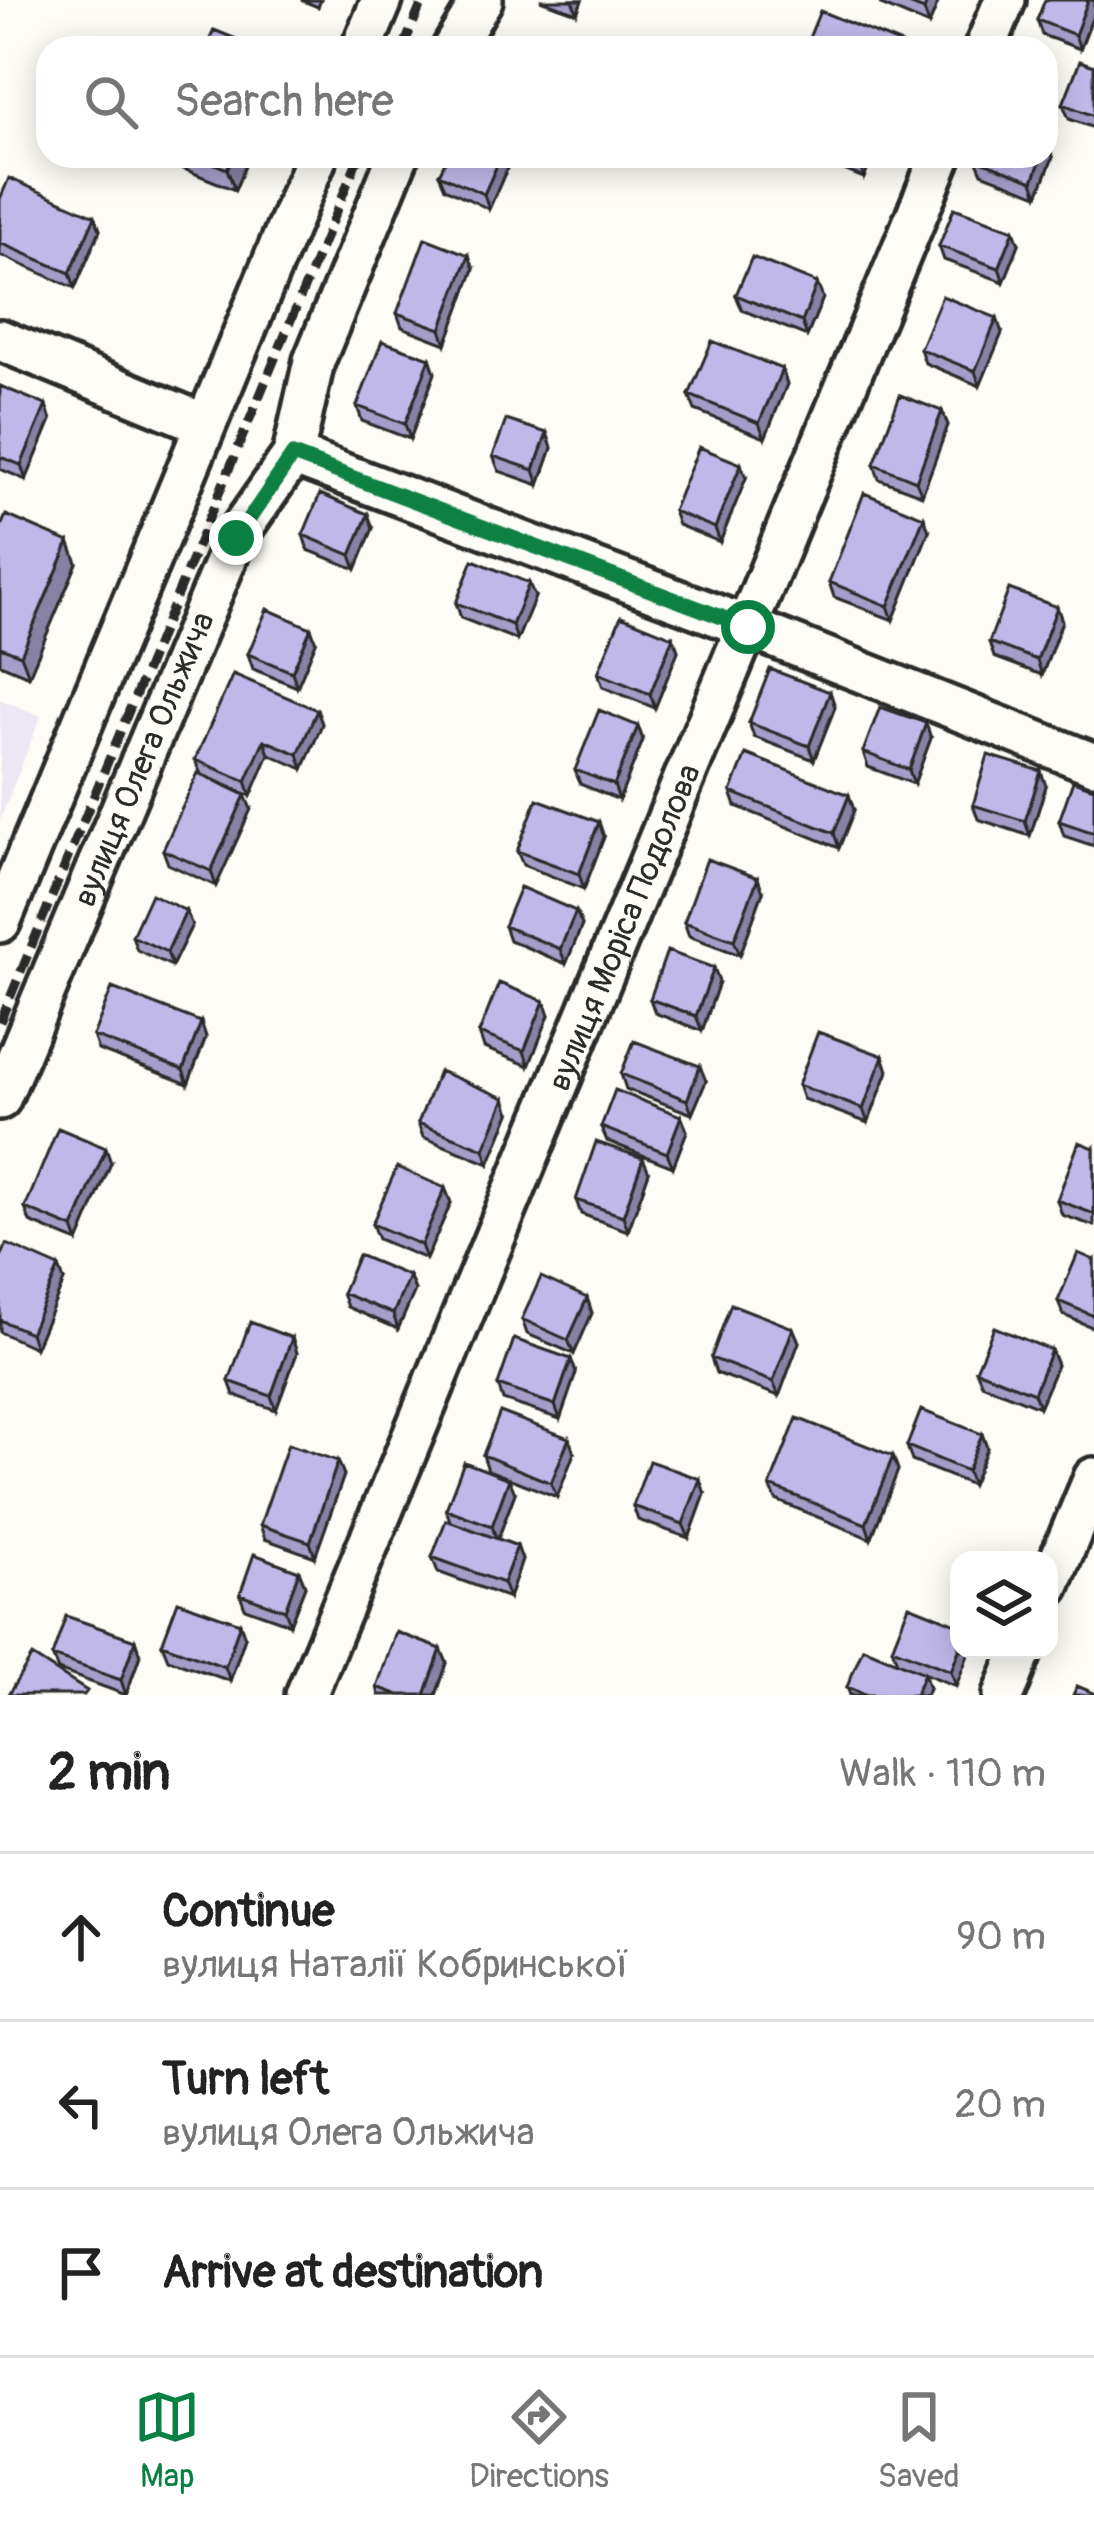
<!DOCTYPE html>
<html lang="en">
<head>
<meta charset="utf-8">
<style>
	:root { --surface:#fff; --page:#f2f2f2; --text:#222; --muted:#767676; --line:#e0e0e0; --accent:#0b8043 }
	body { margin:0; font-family:Pangolin,sans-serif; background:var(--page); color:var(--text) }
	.controls { position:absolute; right:36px; bottom:36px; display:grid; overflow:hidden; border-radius:24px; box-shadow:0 6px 30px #0003 }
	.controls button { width:108px; height:108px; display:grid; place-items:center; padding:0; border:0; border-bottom:3px solid var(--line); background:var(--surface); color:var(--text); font:60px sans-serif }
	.stop { position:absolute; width:36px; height:36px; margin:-27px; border:9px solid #0b8043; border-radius:50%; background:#fff }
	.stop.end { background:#0b8043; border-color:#fff; box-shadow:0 3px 12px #0008 }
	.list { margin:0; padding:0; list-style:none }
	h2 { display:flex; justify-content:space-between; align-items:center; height:156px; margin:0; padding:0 48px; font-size:51px }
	h2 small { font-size:39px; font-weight:400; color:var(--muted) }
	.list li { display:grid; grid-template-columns:78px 1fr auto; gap:36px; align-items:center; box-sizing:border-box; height:168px; padding:0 48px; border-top:3px solid var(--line) }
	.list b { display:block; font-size:45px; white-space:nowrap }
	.list p { margin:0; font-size:39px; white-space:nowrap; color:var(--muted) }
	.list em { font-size:39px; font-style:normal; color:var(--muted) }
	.icon { flex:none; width:66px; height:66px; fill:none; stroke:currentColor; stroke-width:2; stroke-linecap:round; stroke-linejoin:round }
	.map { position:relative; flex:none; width:1094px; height:1695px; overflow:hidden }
	.search { position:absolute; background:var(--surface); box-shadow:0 6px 30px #0003; left:36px; right:36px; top:36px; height:132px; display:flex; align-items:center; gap:30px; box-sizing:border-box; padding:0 42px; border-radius:36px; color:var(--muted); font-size:45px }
	.sheet { height:660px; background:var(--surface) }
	nav { display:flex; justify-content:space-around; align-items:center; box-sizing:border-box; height:168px; border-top:3px solid var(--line); background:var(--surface); font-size:33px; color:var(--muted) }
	nav a { display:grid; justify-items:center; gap:6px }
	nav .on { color:var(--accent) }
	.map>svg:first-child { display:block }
	.built { fill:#ebe8f3 }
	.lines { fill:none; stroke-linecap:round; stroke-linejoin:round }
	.minor-casing { stroke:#2b2b2b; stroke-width:48 }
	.minor { stroke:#fdfcf7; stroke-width:39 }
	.rail { stroke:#2b2b2b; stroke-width:9; stroke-dasharray:18 9; stroke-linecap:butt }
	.wall { fill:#a69ec9; stroke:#2b2b2b; stroke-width:3 }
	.shaded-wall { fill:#8781a4; stroke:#2b2b2b; stroke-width:3 }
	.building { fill:#c1b8ea; stroke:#2b2b2b; stroke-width:3 }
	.route { stroke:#0b8043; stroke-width:15 }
	.labels { text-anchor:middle; stroke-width:12; stroke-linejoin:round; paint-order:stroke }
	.street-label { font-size:33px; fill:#2b2b2b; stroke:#fdfcf7 }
</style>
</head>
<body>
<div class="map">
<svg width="1094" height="1695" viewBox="0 0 1094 1695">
	<rect width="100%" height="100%" fill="#fdfcf7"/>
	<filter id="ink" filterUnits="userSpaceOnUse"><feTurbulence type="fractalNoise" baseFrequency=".00833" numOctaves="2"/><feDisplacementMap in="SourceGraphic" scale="24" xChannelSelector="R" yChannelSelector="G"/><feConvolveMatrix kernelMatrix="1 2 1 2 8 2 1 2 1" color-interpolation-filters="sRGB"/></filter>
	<g filter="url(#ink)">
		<!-- built -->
		<path class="built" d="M0,699L41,716L0,820Z"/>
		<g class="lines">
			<defs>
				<g id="minor">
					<path d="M362,48L382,0"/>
					<path d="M453,48L482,0"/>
					<path d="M985,48L1005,0"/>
					<path d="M0,340L204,424"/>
					<path d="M293,455L748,627L1094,764"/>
					<path d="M0,922L317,156"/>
					<path id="s1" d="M0,1099L235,538L293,455L314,361L398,156"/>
					<path d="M1049,1586L1094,1478"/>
					<path id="s2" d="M306,1695L941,156"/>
					<path d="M1004,1695L1022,1650"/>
				</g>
			</defs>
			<!-- minor casing -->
			<use href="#minor" class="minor-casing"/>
			<!-- minor -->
			<use href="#minor" class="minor"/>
			<!-- rail -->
			<path class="rail" d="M403,48L423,0
				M0,1022L359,156"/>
		</g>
		<!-- wall -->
		<path class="wall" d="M301,0H321L318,7Z
			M540,0H582L577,13Z
			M879,0H939L929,25L881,5Z
			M1094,0V13L1080,49L1042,35L1037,20Z
			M1094,66V128L1069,119L1063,104Z
			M171,156H249L235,190L174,165Z
			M809,156H873L864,178Z
			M1053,157L1038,195L982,173L976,159Z
			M509,164L489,209L445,188L439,174Z
			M0,199L95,216L100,230L75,288L0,255Z
			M1019,244L1004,282L944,260L939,246Z
			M474,269L446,344L402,327L397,313Z
			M736,295L823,298L807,336L742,310Z
			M1002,333L980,386L925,363L920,349Z
			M430,358L435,373L410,439L362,421L357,406Z
			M782,369L787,384L765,438L695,410L689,395Z
			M0,386L51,420L26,480L0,469Z
			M942,411L948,425L922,495L879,479L874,464Z
			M547,433L552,448L539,485L499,471L493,456Z
			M746,478L720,542L678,525L673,511Z
			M373,528L356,569L308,550L303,535Z
			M0,529L69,542L77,563L29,676L0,664Z
			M929,531L893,620L834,597L829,582Z
			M535,597L517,640L461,618L456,603Z
			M1057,607L1062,621L1042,675L994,657L989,642Z
			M673,637L678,651L655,708L603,687L598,673Z
			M316,642L297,687L253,669L248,654Z
			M830,692L835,707L814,760L754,737L749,723Z
			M317,710L322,724L303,769L269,754L251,796L201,774L195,760Z
			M638,726L643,740L619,800L580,784L575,770Z
			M931,738L914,784L868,767L863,752Z
			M1046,786L1030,836L978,819L973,805Z
			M1094,788V846L1064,836L1059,821Z
			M731,792L854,810L839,848L736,806Z
			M251,809L216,886L168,864L163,850Z
			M604,837L584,889L523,865L517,851Z
			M763,892L740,955L689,936L684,922Z
			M576,911L582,925L566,964L509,940L504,926Z
			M192,925L172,966L137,950L132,936Z
			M714,968L719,982L702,1031L655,1013L650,999Z
			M544,1001L549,1015L529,1066L484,1048L479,1033Z
			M201,1022L206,1037L188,1084L98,1050L93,1036Z
			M883,1056L888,1071L868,1123L803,1099L798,1085Z
			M621,1074L706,1081L692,1114L626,1089Z
			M510,1113L489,1164L423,1137L418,1123Z
			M681,1116L687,1131L673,1167L607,1141L601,1127Z
			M1094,1148V1226L1062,1215L1057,1200Z
			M111,1163L78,1242L30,1222L25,1208Z
			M649,1172L628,1231L581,1214L576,1200Z
			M445,1188L451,1203L426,1259L378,1239L372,1224Z
			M0,1259L64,1281L35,1348L0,1332Z
			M1094,1260V1328L1063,1315L1058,1301Z
			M409,1276L415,1290L398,1329L347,1307L342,1293Z
			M587,1298L592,1313L574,1354L527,1334L522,1319Z
			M793,1328L799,1342L779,1396L716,1373L711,1358Z
			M292,1338L297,1353L276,1410L234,1395L229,1381Z
			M1051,1350L1057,1365L1039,1407L982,1384L976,1370Z
			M571,1359L576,1373L560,1419L503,1400L498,1385Z
			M982,1434L987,1448L972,1485L912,1461L907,1446Z
			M574,1453L557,1497L488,1470L483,1455Z
			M893,1456L898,1470L871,1539L776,1500L770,1486Z
			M338,1461L344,1475L315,1557L265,1539L260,1525Z
			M515,1493L498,1539L517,1546L522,1560L509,1598L438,1572L432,1557L450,1521L446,1509Z
			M705,1494L689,1538L638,1520L633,1506Z
			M299,1571L305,1586L290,1624L245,1608L240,1594Z
			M959,1625L956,1686L901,1664L929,1688L926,1695H850L847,1687L897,1662L892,1648Z
			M245,1637L230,1681L168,1659L162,1644Z
			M135,1640L140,1655L126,1695L58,1670L52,1656Z
			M441,1649L447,1663L436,1695H379L377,1687Z"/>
		<!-- shaded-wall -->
		<path class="shaded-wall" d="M572,0H582L577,13Z
			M928,0H939L929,25L924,10Z
			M1088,0H1094V13L1080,49L1075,35Z
			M1048,143L1053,157L1038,195L1033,181L1042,156H1046Z
			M233,156H249L235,190L227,169Z
			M501,156H506L509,164L489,209L484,194Z
			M862,156H873L864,178L859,163Z
			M95,216L100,230L75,288L70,273Z
			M1014,230L1019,244L1004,282L999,268Z
			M469,255L474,269L446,344L441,329Z
			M817,283L823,298L807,336L802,322Z
			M997,318L1002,333L980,386L975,371Z
			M430,358L435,373L410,439L405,424Z
			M782,369L787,384L765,438L759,423Z
			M46,405L51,420L26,480L21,465Z
			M942,411L948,425L922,495L916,481Z
			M547,433L552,448L539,485L534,470Z
			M741,464L746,478L720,542L715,528Z
			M368,514L373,528L356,569L351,555Z
			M924,517L929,531L893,620L888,606Z
			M69,542L77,563L29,676L21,655Z
			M529,583L535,597L517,640L512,625Z
			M1057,607L1062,621L1042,675L1037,660Z
			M311,628L316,642L297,687L292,672Z
			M673,637L678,651L655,708L650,694Z
			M830,692L835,707L814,760L809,746Z
			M317,710L322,724L303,769L298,754Z
			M926,723L931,738L914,784L909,770Z
			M638,726L643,740L619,800L614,785Z
			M264,740L269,754L251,796L246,781Z
			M1041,771L1046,786L1030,836L1025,821Z
			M245,795L251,809L216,886L211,871Z
			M849,795L854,810L839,848L834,833Z
			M599,822L604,837L584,889L579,874Z
			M758,878L763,892L740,955L734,940Z
			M186,911L192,925L172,966L167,952Z
			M576,911L582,925L566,964L560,949Z
			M714,968L719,982L702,1031L696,1016Z
			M544,1001L549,1015L529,1066L524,1051Z
			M201,1022L206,1037L188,1084L183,1070Z
			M883,1056L888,1071L868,1123L863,1109Z
			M700,1066L706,1081L692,1114L687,1100Z
			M505,1098L510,1113L489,1164L484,1149Z
			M681,1116L687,1131L673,1167L667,1153Z
			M106,1148L111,1163L78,1242L73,1228Z
			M643,1158L649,1172L628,1231L623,1216Z
			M445,1188L451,1203L426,1259L421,1245Z
			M59,1267L64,1281L35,1348L30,1333Z
			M409,1276L415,1290L398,1329L393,1314Z
			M587,1298L592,1313L574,1354L568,1340Z
			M793,1328L799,1342L779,1396L773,1382Z
			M292,1338L297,1353L276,1410L271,1396Z
			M1051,1350L1057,1365L1039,1407L1034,1393Z
			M571,1359L576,1373L560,1419L555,1405Z
			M982,1434L987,1448L972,1485L967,1471Z
			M569,1438L574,1453L557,1497L551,1483Z
			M893,1456L898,1470L871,1539L866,1524Z
			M338,1461L344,1475L315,1557L310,1542Z
			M509,1479L515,1493L497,1541L492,1526Z
			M700,1479L705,1494L689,1538L683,1524Z
			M517,1546L522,1560L509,1598L503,1583Z
			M299,1571L305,1586L290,1624L285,1610Z
			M240,1623L245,1637L230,1681L225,1667Z
			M135,1640L140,1655L126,1695L121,1680Z
			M441,1649L447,1663L436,1695H425Z
			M959,1650H970L956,1686L951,1671Z
			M924,1673L929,1688L926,1695H915Z"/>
		<!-- building -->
		<path class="building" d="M899,0H928L924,10Z
			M1045,0H1088L1075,35L1037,20Z
			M820,11L909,47V48H805Z
			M214,30L258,48H206Z
			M514,38L539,48H509Z
			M1080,61L1094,66V116L1063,104Z
			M196,156H233L227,169Z
			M448,156H501L484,194L439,174Z
			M840,156H862L859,163Z
			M978,156H1042L1033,181L976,159Z
			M9,178L95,216L70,273L0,243V199Z
			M954,208L1014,230L999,268L939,246Z
			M425,238L469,255L441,329L397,313Z
			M752,257L817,283L802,322L736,295Z
			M942,296L997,318L975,371L920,349Z
			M382,341L430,358L405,424L357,406Z
			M712,341L782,369L759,423L689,395Z
			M0,386L46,405L21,465L0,457Z
			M900,395L942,411L916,481L874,464Z
			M506,420L547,433L534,470L493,456Z
			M699,447L741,464L715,528L673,511Z
			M864,493L924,517L888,606L829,582Z
			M320,494L368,514L351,555L303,535Z
			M6,515L69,542L21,655L0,647V529Z
			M473,560L529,583L512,625L456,603Z
			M1009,589L1057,607L1037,660L989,642Z
			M267,609L311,628L292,672L248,654Z
			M621,616L673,637L650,694L598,673Z
			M770,669L830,692L809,746L749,723Z
			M233,674L317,710L298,754L264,740L246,781L195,760Z
			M880,707L926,723L909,770L863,752Z
			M599,710L638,726L614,785L575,770Z
			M746,754L849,795L834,833L731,792Z
			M988,755L1041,771L1025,821L973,805Z
			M198,773L245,795L211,871L163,850Z
			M1073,781L1094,788V833L1059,821Z
			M537,799L599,822L579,874L517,851Z
			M707,859L758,878L734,940L684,922Z
			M520,887L576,911L560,949L504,926Z
			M151,894L186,911L167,952L132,936Z
			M667,951L714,968L696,1016L650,999Z
			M499,983L544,1001L524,1051L479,1033Z
			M112,988L201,1022L183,1070L93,1036Z
			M818,1032L883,1056L863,1109L798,1085Z
			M634,1041L700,1066L687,1100L621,1074Z
			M439,1071L505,1098L484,1149L418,1123Z
			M615,1090L681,1116L667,1153L601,1127Z
			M58,1128L106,1148L73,1228L25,1208Z
			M596,1142L643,1158L623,1216L576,1200Z
			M1079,1142L1094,1148V1214L1057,1200Z
			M397,1167L445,1188L421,1245L372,1224Z
			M7,1244L59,1267L30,1333L0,1320V1259Z
			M1078,1253L1094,1260V1316L1058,1301Z
			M358,1255L409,1276L393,1314L342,1293Z
			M541,1277L587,1298L568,1340L522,1319Z
			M731,1304L793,1328L773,1382L711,1358Z
			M250,1322L292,1338L271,1396L229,1381Z
			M994,1327L1051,1350L1034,1393L976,1370Z
			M514,1339L571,1359L555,1405L498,1385Z
			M921,1410L982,1434L967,1471L907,1446Z
			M500,1412L569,1438L551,1483L483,1455Z
			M797,1418L893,1456L866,1524L770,1486Z
			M288,1444L338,1461L310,1542L260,1525Z
			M649,1461L700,1479L683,1524L633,1506Z
			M464,1462L509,1479L492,1526L446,1509Z
			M446,1520L517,1546L503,1583L432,1557Z
			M254,1554L299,1571L285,1610L240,1594Z
			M178,1601L240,1623L225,1667L162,1644Z
			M909,1605L959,1625V1650L951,1671L892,1648Z
			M66,1616L135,1640L121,1680L52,1656Z
			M396,1632L441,1649L425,1695H399L377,1687Z
			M863,1648L924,1673L915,1695H867L847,1687Z
			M32,1656L87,1691L84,1695H8Z
			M1077,1686L1094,1693V1695H1073Z"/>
	</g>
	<g class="lines" filter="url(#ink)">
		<!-- route -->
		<path class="route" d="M236,538L293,455L748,627"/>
	</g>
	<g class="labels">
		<!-- street labels -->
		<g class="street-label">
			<text dy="12" stroke="none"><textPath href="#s1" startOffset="369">вулиця Олега Ольжича</textPath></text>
			<text dy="12" stroke="none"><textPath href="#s2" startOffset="831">вулиця Моріса Подолова</textPath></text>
		</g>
	</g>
</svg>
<div class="controls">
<button><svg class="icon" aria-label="layers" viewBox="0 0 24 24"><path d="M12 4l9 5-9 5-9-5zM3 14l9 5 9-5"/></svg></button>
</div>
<div class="stop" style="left:748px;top:627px"></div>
<div class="stop end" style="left:236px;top:538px"></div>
<div class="search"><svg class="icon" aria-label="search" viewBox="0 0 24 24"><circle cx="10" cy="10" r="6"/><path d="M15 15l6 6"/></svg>Search here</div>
</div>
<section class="sheet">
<h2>2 min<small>Walk · 110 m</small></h2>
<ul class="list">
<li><svg class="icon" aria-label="ahead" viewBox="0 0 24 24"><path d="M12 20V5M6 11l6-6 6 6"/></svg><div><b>Continue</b><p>вулиця Наталії Кобринської</p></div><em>90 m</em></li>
<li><svg class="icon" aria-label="left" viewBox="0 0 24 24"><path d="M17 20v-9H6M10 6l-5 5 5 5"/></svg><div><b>Turn left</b><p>вулиця Олега Ольжича</p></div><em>20 m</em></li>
<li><svg class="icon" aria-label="arrive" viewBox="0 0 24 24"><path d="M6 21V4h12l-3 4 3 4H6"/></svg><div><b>Arrive at destination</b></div></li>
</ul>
</section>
<nav>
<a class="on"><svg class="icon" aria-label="map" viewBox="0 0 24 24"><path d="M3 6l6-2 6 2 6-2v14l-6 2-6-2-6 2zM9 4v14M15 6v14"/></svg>Map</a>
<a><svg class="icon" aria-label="directions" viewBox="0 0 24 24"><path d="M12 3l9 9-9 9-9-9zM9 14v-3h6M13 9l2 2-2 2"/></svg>Directions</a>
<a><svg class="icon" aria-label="saved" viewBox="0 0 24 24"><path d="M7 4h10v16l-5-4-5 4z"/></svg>Saved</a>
</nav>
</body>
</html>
